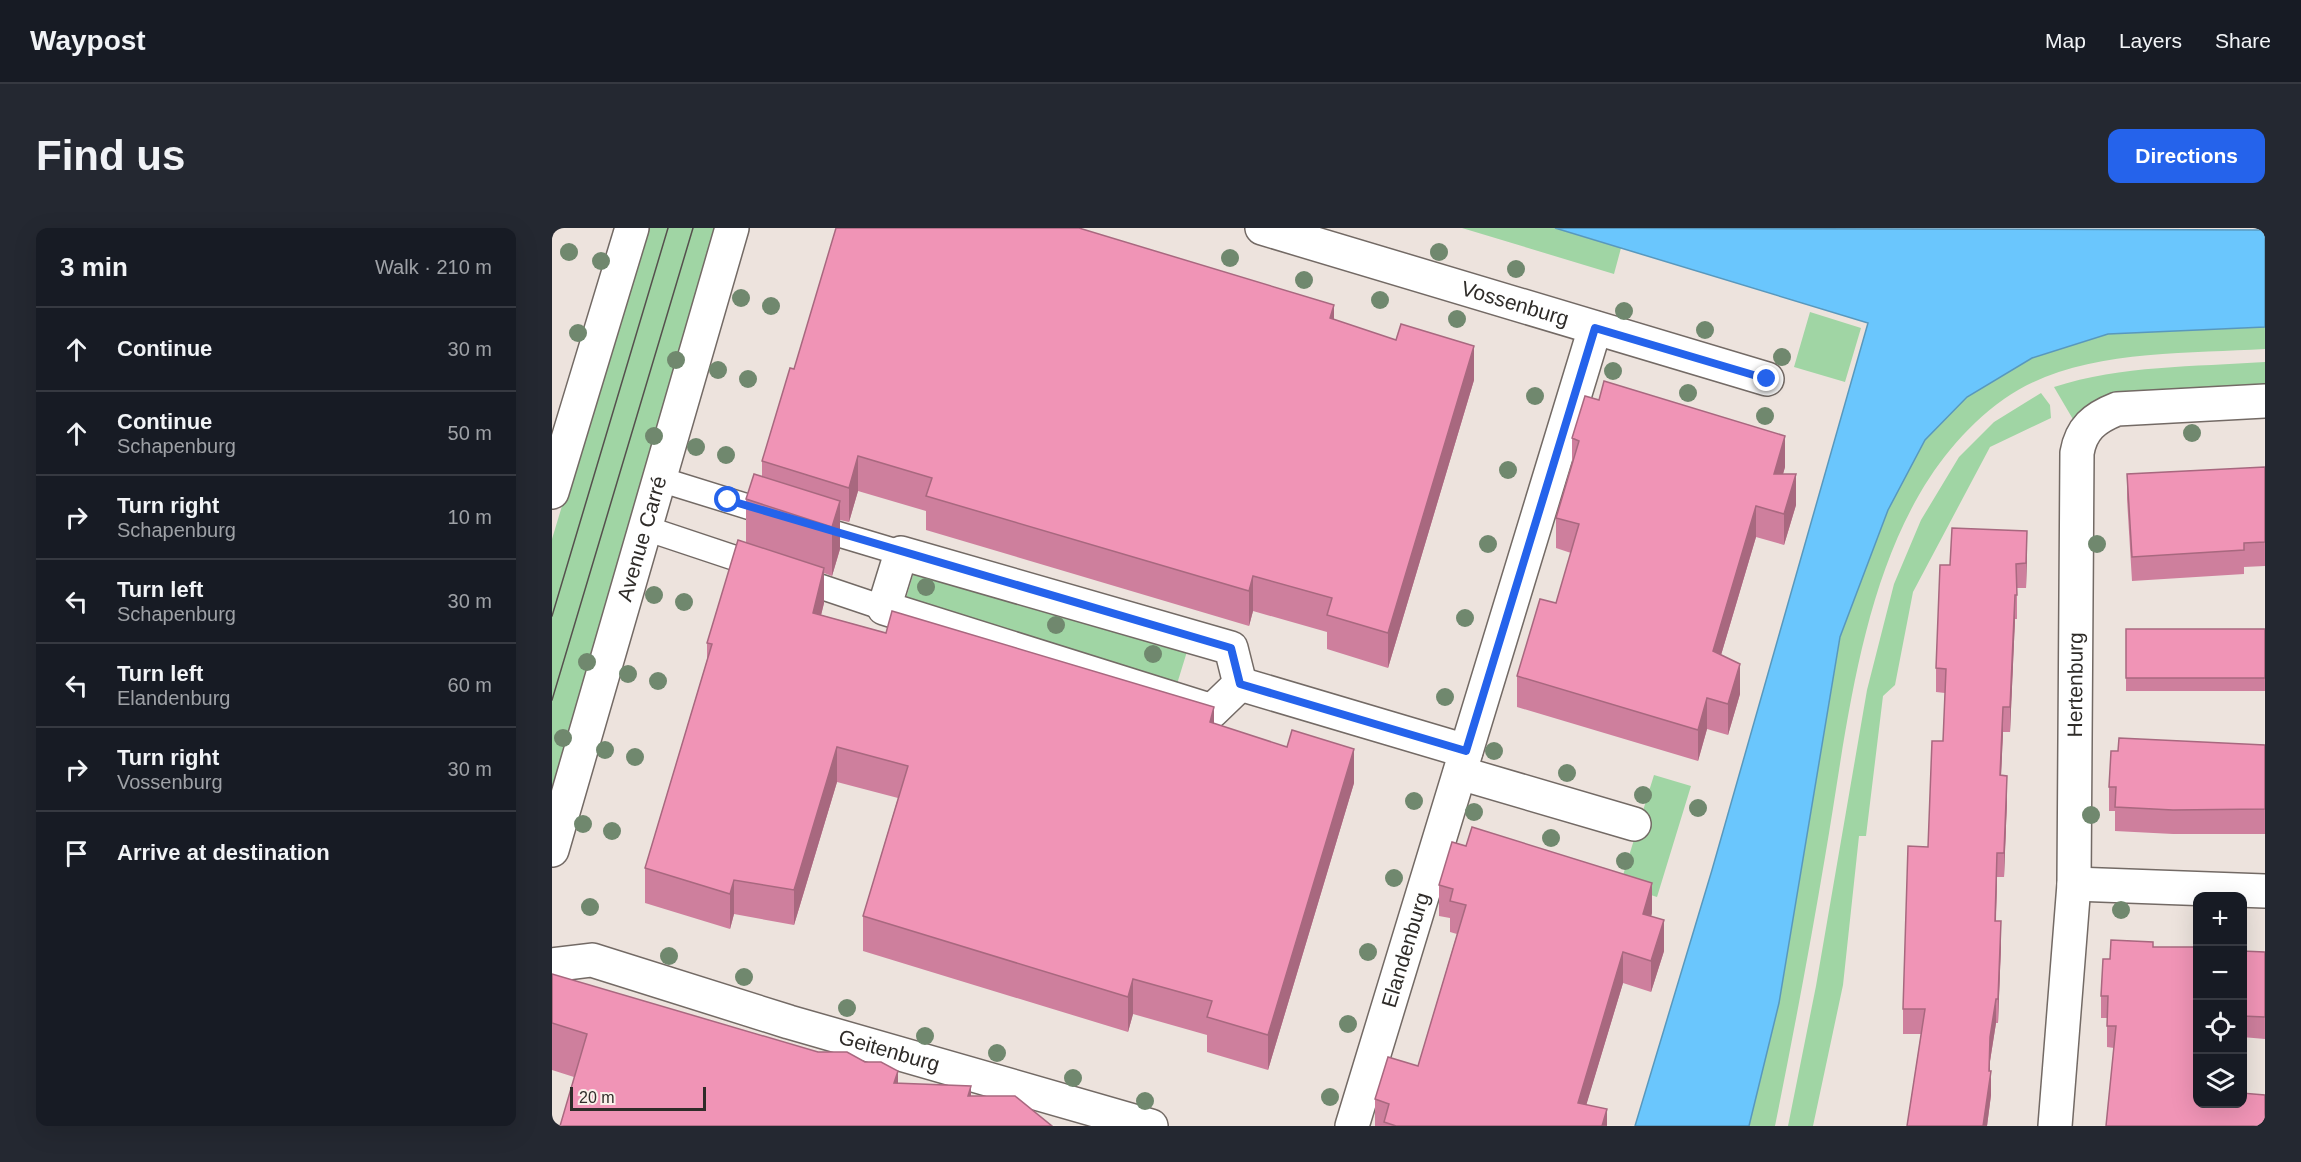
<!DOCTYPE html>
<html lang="en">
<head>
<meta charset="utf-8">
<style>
	:root { --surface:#171b24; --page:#242831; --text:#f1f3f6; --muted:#9ea1a6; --line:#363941; --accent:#2563eb }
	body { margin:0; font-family:Helvetica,sans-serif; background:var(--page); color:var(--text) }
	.controls { position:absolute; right:18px; bottom:18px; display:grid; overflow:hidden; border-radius:12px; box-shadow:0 6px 24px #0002 }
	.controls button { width:54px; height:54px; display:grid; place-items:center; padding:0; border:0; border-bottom:2px solid var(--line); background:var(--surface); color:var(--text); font:30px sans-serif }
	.scale { position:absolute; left:18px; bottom:15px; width:136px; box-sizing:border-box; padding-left:6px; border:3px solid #2f2c29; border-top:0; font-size:16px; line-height:21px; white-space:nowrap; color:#2f2c29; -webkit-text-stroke:4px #faf0ea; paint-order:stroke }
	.stop { position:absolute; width:18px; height:18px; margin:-14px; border:4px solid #2563eb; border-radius:50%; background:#fff }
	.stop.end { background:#2563eb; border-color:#fff; box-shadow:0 2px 6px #0008 }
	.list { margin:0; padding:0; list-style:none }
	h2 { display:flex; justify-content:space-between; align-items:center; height:78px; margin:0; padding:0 24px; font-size:26px }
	h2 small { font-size:20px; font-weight:400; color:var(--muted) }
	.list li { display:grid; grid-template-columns:39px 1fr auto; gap:18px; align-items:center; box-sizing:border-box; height:84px; padding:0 24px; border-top:2px solid var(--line) }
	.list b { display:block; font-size:22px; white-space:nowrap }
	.list p { margin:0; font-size:20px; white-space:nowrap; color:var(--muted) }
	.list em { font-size:20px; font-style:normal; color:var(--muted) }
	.icon { flex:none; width:33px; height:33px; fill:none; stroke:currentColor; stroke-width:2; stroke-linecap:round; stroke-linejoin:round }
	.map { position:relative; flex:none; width:1713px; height:898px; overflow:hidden; border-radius:12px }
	header { display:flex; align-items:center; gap:36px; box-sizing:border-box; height:84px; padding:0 30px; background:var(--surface); border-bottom:2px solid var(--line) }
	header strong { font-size:28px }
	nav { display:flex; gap:33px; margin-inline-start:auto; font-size:21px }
	.intro { display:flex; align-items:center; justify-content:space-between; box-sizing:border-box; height:144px; padding:0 36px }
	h1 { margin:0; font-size:42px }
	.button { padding:15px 27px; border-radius:12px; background:var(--accent); color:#fff; font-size:21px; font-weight:700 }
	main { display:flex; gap:36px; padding:0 36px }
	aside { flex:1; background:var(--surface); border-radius:12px; box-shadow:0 6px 24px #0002 }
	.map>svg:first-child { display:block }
	.green { fill:#a0d5a4 }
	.water { fill:#6ac6fd; stroke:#5898bd; stroke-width:1.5 }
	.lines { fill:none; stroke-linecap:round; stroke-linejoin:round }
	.lane-casing { stroke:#736a65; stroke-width:27 }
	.street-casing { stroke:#736a65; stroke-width:36 }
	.lane { stroke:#fff; stroke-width:24 }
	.street { stroke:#fff; stroke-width:33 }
	.tram { stroke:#55504d; stroke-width:1.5 }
	.tree { fill:#70886e }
	.wall { fill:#ce7f9d }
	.shaded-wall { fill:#a8687f }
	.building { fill:#f094b6; stroke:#a8687f; stroke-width:1.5 }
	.route { stroke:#2563eb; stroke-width:8 }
	.labels { text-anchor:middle; stroke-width:5; stroke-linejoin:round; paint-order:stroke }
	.street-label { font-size:21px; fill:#2f2c29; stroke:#faf0ea }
</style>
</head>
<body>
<header>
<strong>Waypost</strong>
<nav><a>Map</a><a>Layers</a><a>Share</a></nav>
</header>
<div class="intro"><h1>Find us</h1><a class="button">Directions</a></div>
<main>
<aside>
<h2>3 min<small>Walk · 210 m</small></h2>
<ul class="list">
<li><svg class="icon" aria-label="ahead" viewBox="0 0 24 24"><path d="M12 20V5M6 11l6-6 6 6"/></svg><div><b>Continue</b></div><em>30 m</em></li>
<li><svg class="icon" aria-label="ahead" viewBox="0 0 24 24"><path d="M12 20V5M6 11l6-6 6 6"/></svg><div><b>Continue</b><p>Schapenburg</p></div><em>50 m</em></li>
<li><svg class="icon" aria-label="right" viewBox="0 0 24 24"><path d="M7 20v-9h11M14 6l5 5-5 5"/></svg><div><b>Turn right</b><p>Schapenburg</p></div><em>10 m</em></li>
<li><svg class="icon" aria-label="left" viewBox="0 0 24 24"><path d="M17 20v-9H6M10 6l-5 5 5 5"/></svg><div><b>Turn left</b><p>Schapenburg</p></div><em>30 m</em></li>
<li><svg class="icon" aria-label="left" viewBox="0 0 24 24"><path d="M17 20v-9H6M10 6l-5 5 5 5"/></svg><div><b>Turn left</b><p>Elandenburg</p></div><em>60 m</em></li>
<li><svg class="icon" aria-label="right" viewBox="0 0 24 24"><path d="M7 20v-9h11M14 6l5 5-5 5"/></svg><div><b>Turn right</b><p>Vossenburg</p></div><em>30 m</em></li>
<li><svg class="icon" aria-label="arrive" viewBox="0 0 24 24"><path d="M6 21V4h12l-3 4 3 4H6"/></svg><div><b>Arrive at destination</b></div></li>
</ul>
</aside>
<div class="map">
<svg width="1713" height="898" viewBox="0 0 1713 898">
	<rect width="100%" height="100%" fill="#ede3dd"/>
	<!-- green -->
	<path class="green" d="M94,0H166L0,570V311Z
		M910,0H1003L1069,20L1062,46Z
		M1258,84L1309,100L1293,154L1242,139Z
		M1713,99V121C1631,126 1522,121 1452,171C1314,270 1300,474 1273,629C1258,719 1241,808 1223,898H1197L1227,775L1288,409L1336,281L1373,212L1415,169L1480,130L1556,106Z
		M1713,134V162L1522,193L1502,159C1570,137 1642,139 1713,134Z
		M1489,165L1498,177L1499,190L1438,219L1361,364L1343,457L1331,468L1314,608H1307L1291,757L1261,898H1236L1264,758L1315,462L1342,356L1369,292L1407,229L1442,194Z
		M364,337L637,417L625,456L352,377Z
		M1102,547L1139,558L1105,669L1068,657Z"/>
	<!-- water -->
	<path class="water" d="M1003,0L1713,2V99L1556,106L1480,130L1415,169L1373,212L1336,282L1288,409L1227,775L1197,898H1083L1160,642L1316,95Z"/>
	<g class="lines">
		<defs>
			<path id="lane" d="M107,251L226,288
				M259,298L349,325
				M93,300L210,339
				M243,350L332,380"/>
			<g id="street">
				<path id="s1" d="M710,0L1215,151"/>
				<path d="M0,264L80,0"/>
				<path d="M349,325L679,420L688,456L660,483L332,380Z"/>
				<path d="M688,456L914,523"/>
				<path d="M908,545L1082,596"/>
				<path id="s2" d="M0,622L180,0"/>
				<path d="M1522,656L1713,663"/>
				<path id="s3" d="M0,737L40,732L237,794L599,898"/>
				<path id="s4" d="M800,898L1043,100"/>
				<path id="s5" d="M1503,898L1522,656L1525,225C1529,201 1542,190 1565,181L1713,173"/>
			</g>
		</defs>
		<!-- lane casing -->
		<use href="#lane" class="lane-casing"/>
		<!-- street casing -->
		<use href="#street" class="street-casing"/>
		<!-- lane -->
		<use href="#lane" class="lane"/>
		<!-- street -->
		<use href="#street" class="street"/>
		<!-- tram -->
		<path class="tram" d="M0,388L116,0
			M0,472L141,0"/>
	</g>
	<!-- trees -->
	<g class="tree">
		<circle cx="17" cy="24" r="9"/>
		<circle cx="887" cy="24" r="9"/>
		<circle cx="678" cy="30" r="9"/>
		<circle cx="49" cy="33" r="9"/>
		<circle cx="964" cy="41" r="9"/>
		<circle cx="752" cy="52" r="9"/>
		<circle cx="189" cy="70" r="9"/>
		<circle cx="828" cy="72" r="9"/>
		<circle cx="219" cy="78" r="9"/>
		<circle cx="1072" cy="83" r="9"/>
		<circle cx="905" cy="91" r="9"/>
		<circle cx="1153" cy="102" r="9"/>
		<circle cx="26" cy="105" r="9"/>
		<circle cx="1230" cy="129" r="9"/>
		<circle cx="124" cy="132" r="9"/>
		<circle cx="166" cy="142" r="9"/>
		<circle cx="1061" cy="143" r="9"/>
		<circle cx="196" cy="151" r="9"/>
		<circle cx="1136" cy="165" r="9"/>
		<circle cx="983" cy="168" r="9"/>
		<circle cx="1213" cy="188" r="9"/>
		<circle cx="1640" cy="205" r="9"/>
		<circle cx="102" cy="208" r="9"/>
		<circle cx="144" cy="219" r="9"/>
		<circle cx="174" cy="227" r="9"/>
		<circle cx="956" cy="242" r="9"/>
		<circle cx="936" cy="316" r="9"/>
		<circle cx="1545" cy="316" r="9"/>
		<circle cx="374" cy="359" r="9"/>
		<circle cx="102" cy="367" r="9"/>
		<circle cx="132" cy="374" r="9"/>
		<circle cx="913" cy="390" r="9"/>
		<circle cx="504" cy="397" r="9"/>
		<circle cx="601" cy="426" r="9"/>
		<circle cx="35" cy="434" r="9"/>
		<circle cx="76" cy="446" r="9"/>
		<circle cx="106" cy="453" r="9"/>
		<circle cx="893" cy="469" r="9"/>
		<circle cx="11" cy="510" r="9"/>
		<circle cx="53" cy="522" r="9"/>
		<circle cx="942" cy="523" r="9"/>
		<circle cx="83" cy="529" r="9"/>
		<circle cx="1015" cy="545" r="9"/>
		<circle cx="1091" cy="567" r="9"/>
		<circle cx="862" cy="573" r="9"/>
		<circle cx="1146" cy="580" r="9"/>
		<circle cx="922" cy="584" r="9"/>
		<circle cx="1539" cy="587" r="9"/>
		<circle cx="31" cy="596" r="9"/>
		<circle cx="60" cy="603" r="9"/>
		<circle cx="999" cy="610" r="9"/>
		<circle cx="1073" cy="633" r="9"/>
		<circle cx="842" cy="650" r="9"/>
		<circle cx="38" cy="679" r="9"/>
		<circle cx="1569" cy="682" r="9"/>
		<circle cx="816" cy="724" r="9"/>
		<circle cx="117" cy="728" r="9"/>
		<circle cx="192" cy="749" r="9"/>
		<circle cx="295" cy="780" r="9"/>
		<circle cx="796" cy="796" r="9"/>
		<circle cx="373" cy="808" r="9"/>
		<circle cx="445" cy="825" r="9"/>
		<circle cx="521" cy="850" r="9"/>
		<circle cx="778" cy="869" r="9"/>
		<circle cx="593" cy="873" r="9"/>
	</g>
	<!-- wall -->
	<path class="wall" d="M782,92L922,152L836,440L775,421V404L701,383L697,398L374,302V283L306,263L297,294L288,292V321L280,348L272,345V375L269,387L662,495L802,555L716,842L655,824V807L581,786L576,804L311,723V688L346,570L285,554L242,697L182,686L178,701L93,675V640L155,432V415L194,314V271L210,249V233L242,141Z
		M1020,210L1233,239L1231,246L1244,277L1232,317L1204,309L1169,427L1188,466L1176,507L1155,501L1146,533L965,479V448L1004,375L1019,325L1004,320V290L1020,234Z
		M1713,239V338L1692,339V346L1580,353L1575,271V246Z
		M1475,327L1474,360H1465V391H1463L1458,504H1451L1449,547L1455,572L1452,649H1445L1444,693L1449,717L1446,795H1444L1438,833V843L1439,867L1435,898H1355L1369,806H1351V781L1376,619L1391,513L1393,465L1384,464V440L1398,337Z
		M1574,401H1713V463H1574Z
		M1713,517V606H1621L1563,603V583H1557V559Z
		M887,657L1100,685L1099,688L1112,723L1099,764L1071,755L1034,877L1055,898H823V871L866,838L905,706L898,704V690L887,688Z
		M1559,712L1601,714V719H1646V876H1690V865L1713,867V898H1554L1562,820L1555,819V790H1549V768L1551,731H1558Z
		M1690,723L1713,724V811L1690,809Z
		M0,746L346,855L419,868L22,849L0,842Z"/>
	<!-- shaded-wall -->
	<path class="shaded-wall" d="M782,77V111L778,90Z
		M922,118V152L836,440V405Z
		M1233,208V239L1222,277V246Z
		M306,228V263L297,294V260Z
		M1244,246V277L1232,317V286Z
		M288,273V321L280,348V299Z
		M1204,278V309L1161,454V423Z
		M1475,303V327L1474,360V335Z
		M272,340V375L261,420V385Z
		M701,348V383L697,398V363Z
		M1463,367V391L1458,504V479Z
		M1188,436V466L1176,507V476Z
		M1155,470V501L1146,533V502Z
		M662,479V513L658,494Z
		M1451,479V504L1448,571V547Z
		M285,519V554L242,697V662Z
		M802,521V555L716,842V807Z
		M1455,548V572L1452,649V625Z
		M1445,625V649L1443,717V693Z
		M182,652V686L178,701V666Z
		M1100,655V685L1091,717V686Z
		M1112,692V723L1099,764V733Z
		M1449,693V717L1446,795V771Z
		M1071,724V755L1028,898L1026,875Z
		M581,751V786L576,804V769Z
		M1444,771V795L1438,833L1437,859L1439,843V867L1435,898H1431L1438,809Z
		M346,843V890L342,855Z
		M419,858V898L416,868Z
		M1055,881V898H1050Z"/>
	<!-- building -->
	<path class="building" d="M284,0H527L782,77L778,90L844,112L849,96L922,118L836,405L775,387L780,370L701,348L697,363L374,268L380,250L306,228L297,260L210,233L238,140L242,141Z
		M1052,153L1233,208L1222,246H1244L1232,286L1204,278L1161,423L1188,436L1176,476L1155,470L1146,502L965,448L988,371L1004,375L1027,296L1004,290L1027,213L1020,210L1033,168L1047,172Z
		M1713,239V314L1692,315V322L1580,329L1575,246Z
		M202,246L288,273L280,299L194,271Z
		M1400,300L1475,303L1474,335L1464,336L1465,367H1463L1458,479H1451L1448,547L1455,548L1452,625H1445L1443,693H1449L1446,771H1444L1438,809L1437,843H1439L1431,898H1355L1373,781H1351L1356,618L1376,619L1380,513H1391L1394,441L1384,440L1388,337H1398Z
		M186,312L272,340L261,385L334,405L340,383L662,479L658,494L735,519L740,502L802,521L716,807L655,789L660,773L581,751L576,769L311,688L356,538L285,519L242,662L182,652L178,666L93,640L160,416L155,415Z
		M1574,401H1713V450H1574Z
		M1567,510L1713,517V581L1621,582L1563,579L1564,559H1557L1559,523H1566Z
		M920,599L1100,655L1091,686L1112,692L1099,733L1071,724L1026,875L1055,881L1050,898H844L832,894L837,876L823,871L836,829L866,838L914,677L898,673L901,661L887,657L900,614L914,618Z
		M1559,712L1601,714V719H1646V876H1690V865L1713,867V898H1554L1564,798H1555L1556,768H1549L1551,731H1558Z
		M1690,723L1713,724V789L1690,788Z
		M0,746L266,824H295L313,834H329L346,843L342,855L419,858L416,868H463L500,898H8L35,806L0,795Z"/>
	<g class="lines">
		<!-- route -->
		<path class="route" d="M176,272L679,420L688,456L914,523L1043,100L1215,151"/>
	</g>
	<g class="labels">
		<!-- street labels -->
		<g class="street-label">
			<text dy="7" stroke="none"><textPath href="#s1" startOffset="264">Vossenburg</textPath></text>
			<text dy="7" stroke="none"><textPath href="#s2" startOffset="324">Avenue Carré</textPath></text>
			<text dy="7" stroke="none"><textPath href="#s5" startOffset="442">Hertenburg</textPath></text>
			<text dy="7" stroke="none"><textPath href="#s4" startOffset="184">Elandenburg</textPath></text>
			<text dy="7" stroke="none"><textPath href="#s3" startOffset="351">Geitenburg</textPath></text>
		</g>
	</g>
</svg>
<div class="controls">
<button>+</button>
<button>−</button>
<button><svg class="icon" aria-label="locate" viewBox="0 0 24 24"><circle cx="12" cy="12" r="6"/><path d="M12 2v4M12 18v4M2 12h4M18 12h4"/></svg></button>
<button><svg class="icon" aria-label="layers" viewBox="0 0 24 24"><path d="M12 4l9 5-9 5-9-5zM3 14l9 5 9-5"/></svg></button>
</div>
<div class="scale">20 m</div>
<div class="stop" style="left:176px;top:272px"></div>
<div class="stop end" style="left:1215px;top:151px"></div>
</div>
</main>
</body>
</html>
